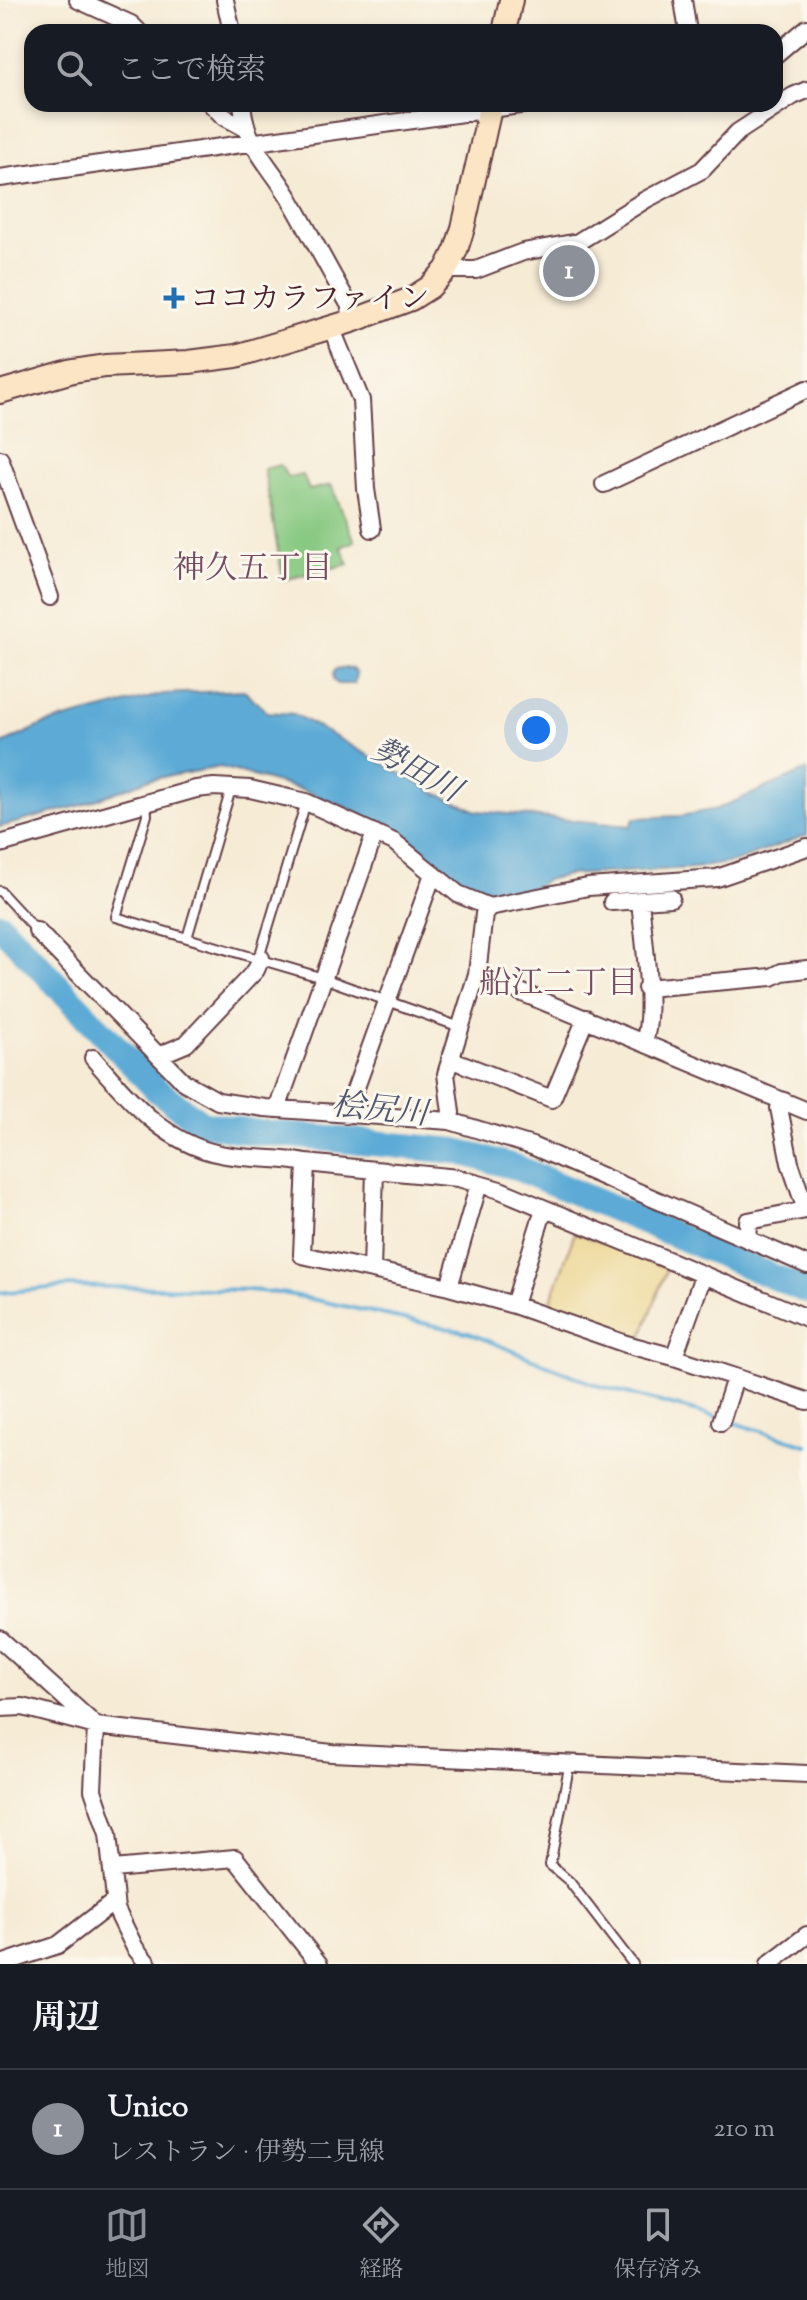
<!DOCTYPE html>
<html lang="ja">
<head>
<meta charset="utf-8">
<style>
	:root { --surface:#171b24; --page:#242831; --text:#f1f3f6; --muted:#9ea1a6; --line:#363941; --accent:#8c9099 }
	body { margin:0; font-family:"Sorts Mill Goudy","Noto Serif JP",serif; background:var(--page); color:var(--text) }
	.you { position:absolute; left:536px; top:730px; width:28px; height:28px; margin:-20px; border:6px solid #fff; border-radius:50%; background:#1a73e8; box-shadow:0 0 0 12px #1a73e833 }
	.badge { display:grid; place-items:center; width:52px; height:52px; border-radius:50%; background:var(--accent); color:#fff; font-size:26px; font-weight:700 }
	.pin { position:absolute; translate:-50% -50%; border:4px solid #fff; box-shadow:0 2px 8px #0006 }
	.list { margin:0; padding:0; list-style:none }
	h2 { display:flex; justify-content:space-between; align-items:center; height:104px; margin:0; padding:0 32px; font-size:34px }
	h2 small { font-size:26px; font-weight:400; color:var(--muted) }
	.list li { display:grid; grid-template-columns:52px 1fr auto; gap:24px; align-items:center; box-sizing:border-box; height:120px; padding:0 32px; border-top:2px solid var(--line) }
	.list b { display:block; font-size:30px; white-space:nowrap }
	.list p { margin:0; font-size:26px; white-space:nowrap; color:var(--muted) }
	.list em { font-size:26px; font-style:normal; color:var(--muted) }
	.icon { flex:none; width:44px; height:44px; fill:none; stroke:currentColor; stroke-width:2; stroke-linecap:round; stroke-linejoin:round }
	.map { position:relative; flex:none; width:807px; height:1964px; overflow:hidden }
	.search { position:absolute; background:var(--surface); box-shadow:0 4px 12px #0003; left:24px; right:24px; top:24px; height:88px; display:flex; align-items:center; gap:20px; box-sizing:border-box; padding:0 28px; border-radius:24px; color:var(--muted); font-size:30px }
	.sheet { height:224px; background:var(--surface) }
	nav { display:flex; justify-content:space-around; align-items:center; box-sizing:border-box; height:112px; border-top:2px solid var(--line); background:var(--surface); font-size:22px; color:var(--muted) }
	nav a { display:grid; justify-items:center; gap:4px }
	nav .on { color:var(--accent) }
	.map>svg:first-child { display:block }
	.green { fill:#86c880; stroke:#687456; stroke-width:2 }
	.sand { fill:#eeda9e; stroke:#9c7c64; stroke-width:2 }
	.water { fill:#5baad5; stroke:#526480; stroke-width:2 }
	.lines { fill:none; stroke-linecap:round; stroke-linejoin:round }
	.stream { stroke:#5baad5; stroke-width:4 }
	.river { stroke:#5baad5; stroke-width:26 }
	.service-casing { stroke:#643e44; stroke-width:12 }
	.minor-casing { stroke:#643e44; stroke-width:20 }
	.secondary-casing { stroke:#643e44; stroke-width:26 }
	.service { stroke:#fff; stroke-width:8 }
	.minor { stroke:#fff; stroke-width:16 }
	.secondary { stroke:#fce5c4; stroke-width:22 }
	.poi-dot { fill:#1f6fb2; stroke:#fbf7ec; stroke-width:3 }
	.labels { text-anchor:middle; stroke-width:6; stroke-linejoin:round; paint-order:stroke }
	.poi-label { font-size:30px; fill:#4a1f2b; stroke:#fbf7ec; text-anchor:start }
	.neighbourhood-label { font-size:32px; fill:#764c62; stroke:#fbf7ec }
	.water-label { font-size:32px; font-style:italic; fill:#51576f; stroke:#fbf7ec }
</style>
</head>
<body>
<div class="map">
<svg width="807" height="1964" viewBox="0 0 807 1964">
	<rect width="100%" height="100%" fill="#fbf7ec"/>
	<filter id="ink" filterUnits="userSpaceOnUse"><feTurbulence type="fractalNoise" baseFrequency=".0125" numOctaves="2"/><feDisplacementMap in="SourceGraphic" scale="16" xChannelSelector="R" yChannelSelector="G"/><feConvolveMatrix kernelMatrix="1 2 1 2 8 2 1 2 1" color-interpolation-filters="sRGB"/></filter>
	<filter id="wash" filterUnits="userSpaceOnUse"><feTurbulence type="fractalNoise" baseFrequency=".006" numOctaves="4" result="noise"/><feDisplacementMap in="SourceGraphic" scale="32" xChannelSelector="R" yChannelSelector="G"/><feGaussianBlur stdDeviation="1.8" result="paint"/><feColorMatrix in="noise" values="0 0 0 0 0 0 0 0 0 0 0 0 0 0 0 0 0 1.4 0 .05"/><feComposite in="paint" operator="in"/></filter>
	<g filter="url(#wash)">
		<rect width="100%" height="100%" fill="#f6ebd5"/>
		<!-- green -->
		<path class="green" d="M280,465L288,478L303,475L309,490L331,485L355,541L341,547L349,564L283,580L264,469Z"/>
		<!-- sand -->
		<path class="sand" d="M575,1232L667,1268L640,1342L547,1312Z"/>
		<!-- water -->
		<path class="water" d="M343,668L352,669L356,673L354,684H338L334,681L333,673L336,669Z
			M244,690L267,712L294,714L438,794L477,811L631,826L634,818L681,816L717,809L807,770V835L734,862L694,868L568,875L546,880L529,891L494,898L461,887L416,848L351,809L299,789L221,767L147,780L82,805L0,827V745L45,724L164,694Z"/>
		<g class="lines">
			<!-- stream -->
			<path class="stream" d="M0,1293L69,1286L250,1290L288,1294L469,1333L596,1385L717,1417
				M725,1420L807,1445"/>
			<!-- river -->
			<path class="river" d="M0,925L157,1090L201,1123L247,1131L456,1151L515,1167L807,1291"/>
		</g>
	</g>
	<g filter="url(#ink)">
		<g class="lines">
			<defs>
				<path id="service" d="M146,802L147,815L116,917L323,978L460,1027
					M0,891L37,931
					M187,938L231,789
					M259,958L306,802
					M570,1762L550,1865L569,1881L633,1964"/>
				<path id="minor" d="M78,0L131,24L139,32
					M225,0L232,32
					M683,0L688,32
					M775,55L807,28
					M211,104L223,116L245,128
					M242,104C247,149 267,160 289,197C310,233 329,270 350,306L352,321
					M0,178L527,104
					M446,270H476L523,252L578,242L645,200L702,170L738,132L793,96L807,90
					M331,327L361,400L366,489L372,529
					M0,459L50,597
					M604,484L807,389
					M0,844L196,789L214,787L250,789L306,802L394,842L458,894L489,907L588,887L717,878L807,847
					M640,900C643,936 655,1011 644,1042
					M612,902L671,898
					M489,907L484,914L477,974L807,1111
					M37,931L184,1082L218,1101L265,1108L450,1121L532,1146L807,1265
					M646,988L772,977L782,972L807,969
					M160,1055L186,1044L256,970L261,958
					M93,1058C128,1098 164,1143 220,1154C248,1160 278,1157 306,1163
					M450,1059L552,1099L586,1018
					M277,1109L375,833
					M346,1115L433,874
					M450,1121L451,1112L446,1074L477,974
					M479,1184L500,1190L807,1318
					M544,1209L514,1305L626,1344L674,1357
					M749,1240L748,1221L806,1210L790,1163L779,1108L784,1101
					M372,1270L302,1255L306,1163L375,1170
					M703,1276L674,1357L807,1401
					M449,1287L372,1270L375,1170L458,1178L479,1184L449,1287L514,1305
					M721,1422L735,1378
					M0,1639L96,1726L93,1790L108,1834L116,1909L135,1948L148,1964
					M0,1708L23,1707L96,1726L332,1753L807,1774
					M113,1869L235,1858L319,1964
					M1,1964L58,1945L115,1901
					M769,1964L807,1935"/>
				<path id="secondary" d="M504,32L511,0
					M0,392L73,371L105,366L189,362L236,356L352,321L411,299L430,287L446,270L456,250L463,228L491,104"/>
			</defs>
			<!-- service casing -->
			<use href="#service" class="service-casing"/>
			<!-- minor casing -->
			<use href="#minor" class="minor-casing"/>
			<!-- secondary casing -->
			<use href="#secondary" class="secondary-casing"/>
			<!-- service -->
			<use href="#service" class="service"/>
			<!-- minor -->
			<use href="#minor" class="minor"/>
			<!-- secondary -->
			<use href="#secondary" class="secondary"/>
		</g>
	</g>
	<!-- markers -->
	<path class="poi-dot" d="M170 286h8v8h8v8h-8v8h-8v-8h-8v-8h8z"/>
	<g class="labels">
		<!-- poi labels -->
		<g class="poi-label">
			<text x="190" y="308">ココカラファイン</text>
		</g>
		<!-- neighbourhood labels -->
		<g class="neighbourhood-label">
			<text x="253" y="578">神久五丁目</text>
			<text x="559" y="993">船江二丁目</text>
		</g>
		<!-- water labels -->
		<g class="water-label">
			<text transform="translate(417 769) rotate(29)" y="11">勢田川</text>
			<text transform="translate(380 1108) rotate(6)" y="11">桧尻川</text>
		</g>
	</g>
</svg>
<div class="you"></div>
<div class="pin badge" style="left:569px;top:271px">1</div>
<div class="search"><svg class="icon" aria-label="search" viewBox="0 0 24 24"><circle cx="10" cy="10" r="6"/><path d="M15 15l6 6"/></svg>ここで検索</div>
</div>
<section class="sheet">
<h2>周辺<small></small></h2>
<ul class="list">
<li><span class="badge">1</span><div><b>Unico</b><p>レストラン · 伊勢二見線</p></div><em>210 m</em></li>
</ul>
</section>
<nav>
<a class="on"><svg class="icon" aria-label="map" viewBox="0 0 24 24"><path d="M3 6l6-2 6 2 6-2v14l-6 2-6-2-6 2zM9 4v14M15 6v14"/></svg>地図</a>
<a><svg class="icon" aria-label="directions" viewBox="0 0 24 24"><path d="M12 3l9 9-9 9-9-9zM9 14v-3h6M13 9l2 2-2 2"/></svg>経路</a>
<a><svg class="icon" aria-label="saved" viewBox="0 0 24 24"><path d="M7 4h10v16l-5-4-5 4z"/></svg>保存済み</a>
</nav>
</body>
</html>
